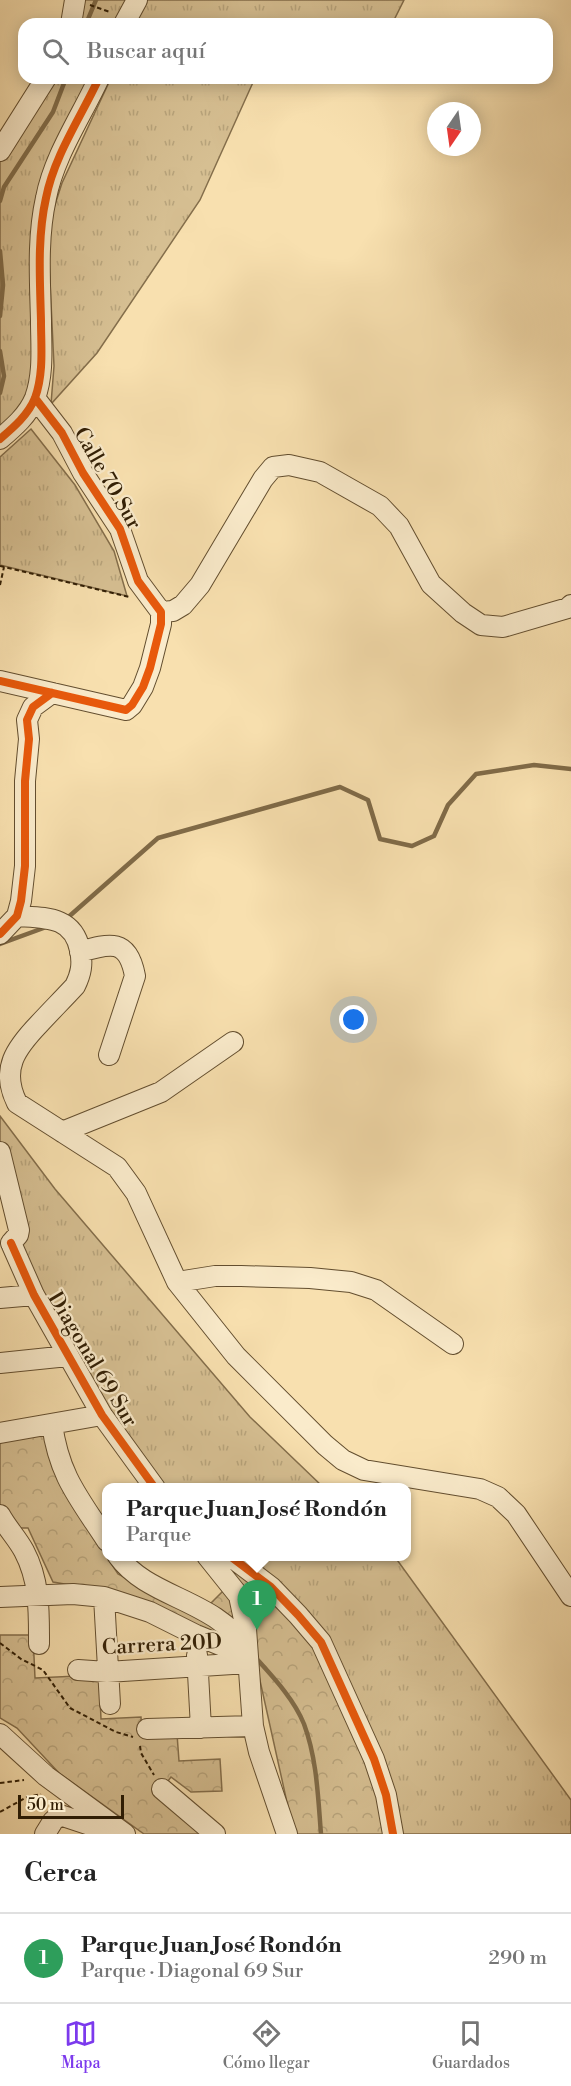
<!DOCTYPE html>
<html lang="es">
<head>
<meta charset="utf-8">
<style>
	:root { --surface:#fff; --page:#f2f2f2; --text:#222; --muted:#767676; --line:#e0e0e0; --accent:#7c3aed }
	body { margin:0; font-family:"Libre Bodoni",serif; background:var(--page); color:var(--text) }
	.compass { position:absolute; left:427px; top:102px; width:54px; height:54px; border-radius:50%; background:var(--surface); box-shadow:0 3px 15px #0003; rotate:193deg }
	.scale { position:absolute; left:18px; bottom:15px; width:106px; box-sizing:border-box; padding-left:6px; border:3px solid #311e04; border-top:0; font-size:16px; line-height:21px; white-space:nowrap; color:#311e04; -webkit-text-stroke:4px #faebcb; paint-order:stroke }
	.you { position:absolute; left:354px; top:1020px; width:21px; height:21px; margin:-15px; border:4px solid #fff; border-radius:50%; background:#1a73e8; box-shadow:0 0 0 9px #1a73e833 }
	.badge { display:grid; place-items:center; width:39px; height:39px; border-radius:50%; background:var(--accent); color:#fff; font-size:20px; font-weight:700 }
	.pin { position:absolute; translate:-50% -50px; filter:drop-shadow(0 2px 3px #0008) }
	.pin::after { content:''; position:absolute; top:32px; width:21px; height:18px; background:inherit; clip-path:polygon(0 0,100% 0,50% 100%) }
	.popup { position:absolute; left:102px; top:1483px; width:309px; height:78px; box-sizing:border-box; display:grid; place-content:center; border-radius:12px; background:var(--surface); filter:drop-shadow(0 2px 4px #0005); font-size:20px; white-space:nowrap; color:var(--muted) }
	.popup b { font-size:22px; color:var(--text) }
	.popup::after { content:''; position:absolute; left:50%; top:100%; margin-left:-12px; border:12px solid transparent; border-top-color:var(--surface) }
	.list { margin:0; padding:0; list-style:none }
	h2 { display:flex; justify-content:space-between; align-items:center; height:78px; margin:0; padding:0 24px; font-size:26px }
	h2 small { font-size:20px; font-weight:400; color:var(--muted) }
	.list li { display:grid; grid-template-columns:39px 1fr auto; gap:18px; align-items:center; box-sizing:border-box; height:90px; padding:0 24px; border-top:2px solid var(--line) }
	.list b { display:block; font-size:22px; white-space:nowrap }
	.list p { margin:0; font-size:20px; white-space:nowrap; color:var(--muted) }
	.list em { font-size:20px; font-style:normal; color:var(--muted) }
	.icon { flex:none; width:33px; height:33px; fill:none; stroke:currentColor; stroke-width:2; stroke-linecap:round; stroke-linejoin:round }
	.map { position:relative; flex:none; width:571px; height:1834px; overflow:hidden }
	.search { position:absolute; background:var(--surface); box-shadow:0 3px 15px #0003; left:18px; right:18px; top:18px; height:66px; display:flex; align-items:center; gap:15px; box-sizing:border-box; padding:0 21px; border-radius:18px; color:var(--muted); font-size:22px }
	.sheet { height:168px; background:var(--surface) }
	nav { display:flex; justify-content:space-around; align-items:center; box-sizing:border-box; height:84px; border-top:2px solid var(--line); background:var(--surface); font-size:16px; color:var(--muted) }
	nav a { display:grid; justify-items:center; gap:3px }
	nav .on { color:var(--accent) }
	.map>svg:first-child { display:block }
	.grass { fill:url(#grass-tufts); stroke:#846e4b; stroke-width:1.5 }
	.park { fill:url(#park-crowns); stroke:#846e4b; stroke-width:1.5 }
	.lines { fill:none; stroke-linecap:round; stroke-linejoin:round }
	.stream { stroke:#806b48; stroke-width:4.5 }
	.minor-casing { stroke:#634e2f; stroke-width:22 }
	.path { stroke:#311e04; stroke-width:2; stroke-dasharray:4.5 3; stroke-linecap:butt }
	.minor { stroke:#faebcb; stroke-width:20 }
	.cycleway-casing { stroke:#faebcb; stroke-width:11 }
	.cycleway { stroke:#e8590c; stroke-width:8 }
	.labels { text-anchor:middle; stroke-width:4.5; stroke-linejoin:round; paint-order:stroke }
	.street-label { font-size:21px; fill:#311e04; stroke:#faebcb }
</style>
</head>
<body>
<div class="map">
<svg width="571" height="1834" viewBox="0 0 571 1834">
	<defs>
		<pattern id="grass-tufts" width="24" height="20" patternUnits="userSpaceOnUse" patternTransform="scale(1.5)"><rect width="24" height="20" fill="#d6bf92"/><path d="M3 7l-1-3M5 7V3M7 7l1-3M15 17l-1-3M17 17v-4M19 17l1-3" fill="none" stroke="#b8a47c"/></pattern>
		<pattern id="park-crowns" width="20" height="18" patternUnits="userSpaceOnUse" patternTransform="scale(1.5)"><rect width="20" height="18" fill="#d6bf92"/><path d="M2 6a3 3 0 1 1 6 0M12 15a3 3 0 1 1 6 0" fill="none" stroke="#b8a47c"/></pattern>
	</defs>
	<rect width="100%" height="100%" fill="#f8e0af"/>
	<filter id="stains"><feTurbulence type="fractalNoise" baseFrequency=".00333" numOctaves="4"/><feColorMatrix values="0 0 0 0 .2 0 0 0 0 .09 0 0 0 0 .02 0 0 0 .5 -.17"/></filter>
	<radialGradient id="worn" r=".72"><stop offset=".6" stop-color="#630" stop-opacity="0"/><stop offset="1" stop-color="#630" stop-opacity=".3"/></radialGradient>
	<!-- grass -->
	<path class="grass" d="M79,0H126L115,24H68Z
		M147,0H404L392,24H135Z
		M41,78H89L37,199L32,224L34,382L19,409L0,427V156Z
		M111,78H255L200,200L97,353L51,404L54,366L49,260L51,217L62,183Z
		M31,429L75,485L114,551L127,596L0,565V457Z
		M0,1116L55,1189L250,1417L323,1487H166L110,1410L39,1291L20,1241L0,1166Z
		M245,1557H395L571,1800V1834H400L391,1780L356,1702Z"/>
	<!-- park -->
	<path class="park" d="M47,1434L90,1531L118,1574L198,1616L235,1579L216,1557H230L321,1642L393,1834H294L257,1667L99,1590L53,1582L28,1528H0V1439Z
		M0,1635H33L35,1678L99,1675L101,1719L141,1717L142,1736L177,1734L179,1761L220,1759L222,1791L191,1792L171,1777L162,1789L213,1834H144L59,1773L17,1728L0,1718Z"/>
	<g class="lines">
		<!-- stream -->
		<path class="stream" d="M86,24L96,0
			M0,201L4,187L53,112L66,78
			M0,251L3,285L0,316
			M0,351L4,376L0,393
			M65,920L158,838L340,787L368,800L380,839L412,846L434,836L448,805L476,774L534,765L571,769
			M0,944L49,926
			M255,1657C273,1677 294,1699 304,1724C317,1759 318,1797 321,1834"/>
		<defs>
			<path id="minor" d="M71,24L75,0
				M124,24L137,0
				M0,151L46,78
				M0,439C14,427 28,415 35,398C44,373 41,346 41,321C40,280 37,238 46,198C54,156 81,117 99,78
				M161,612L173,611L183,605L200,585L263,479L273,467L289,465L320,472L380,506L399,526L431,584L463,613L481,625L503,627L568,608L571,605
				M0,681L126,710L132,705L143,687L150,668L161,624V612L138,581L120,529L83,473L62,433L35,398
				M17,916C46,918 73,916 80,950C83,964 81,974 75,986C63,999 51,1011 39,1024C16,1048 0,1069 17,1103L117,1167L136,1193L177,1282L236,1356L325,1445L343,1460L364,1470L480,1489L498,1497L516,1514L571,1596
				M0,934L17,916L21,901L25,866V781L29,739L27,720L33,707L52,693
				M80,952C110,943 128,938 135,976L109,1055
				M62,1132L161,1092L233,1042
				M0,1152L19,1230L18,1235L11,1243
				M11,1243L34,1295L102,1415L155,1488
				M177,1282L215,1276H241L310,1278L351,1282L376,1290L453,1344
				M0,1298L34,1295
				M0,1363L68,1356
				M52,1424C59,1476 79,1498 107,1541
				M0,1433L102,1415
				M0,1515C7,1528 17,1538 24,1551C40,1581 39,1612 39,1644
				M118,1556C149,1599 214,1598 247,1649
				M207,1556L239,1596L246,1629L253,1726L259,1752L287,1834
				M230,1556L271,1587L298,1615L321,1642L374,1759L386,1795L393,1834
				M0,1597L73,1594L104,1597L150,1612L196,1635L247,1656
				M104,1597L110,1704
				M197,1655L201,1728
				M78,1670L107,1672L248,1663
				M147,1729L253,1726
				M0,1734L46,1776L125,1834
				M162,1789L215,1834
				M45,1834L53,1821L60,1815L99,1828L113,1825"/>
		</defs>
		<!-- minor casing -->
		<use href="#minor" class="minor-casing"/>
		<!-- path -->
		<path class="path" d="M90,5L110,12
			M0,566L129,597
			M0,585L4,567
			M0,1643L21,1659L43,1670L70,1708L116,1732L133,1737
			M140,1746L141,1753L154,1775
			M0,1783L24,1780
			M0,1812L27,1797L41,1794"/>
		<!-- minor -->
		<use href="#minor" class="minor"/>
		<defs>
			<path id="cycleway" d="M0,439C14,427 28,415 35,398C44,373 41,346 41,321C40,280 37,238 46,198C54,156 81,117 99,78
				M0,681L126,710L132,705L143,687L150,668L161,624V612L138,581L120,529L83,473L62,433L35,398
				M0,934L17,916L21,901L25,866V781L29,739L27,720L33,707L52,693
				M11,1243L34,1295L102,1415L155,1488
				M230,1556L271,1587L298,1615L321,1642L374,1759L386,1795L393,1834"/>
		</defs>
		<!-- cycleway casing -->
		<use href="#cycleway" class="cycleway-casing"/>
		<!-- cycleway -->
		<use href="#cycleway" class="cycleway"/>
	</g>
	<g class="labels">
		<!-- street labels -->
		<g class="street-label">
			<text transform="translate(108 478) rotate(60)" y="7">Calle 70 Sur</text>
			<text transform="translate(93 1359) rotate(59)" y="7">Diagonal 69 Sur</text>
			<text transform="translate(162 1644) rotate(-3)" y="7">Carrera 20D</text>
		</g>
	</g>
	<rect width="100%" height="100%" filter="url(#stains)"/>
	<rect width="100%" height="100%" fill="url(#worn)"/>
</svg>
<svg class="compass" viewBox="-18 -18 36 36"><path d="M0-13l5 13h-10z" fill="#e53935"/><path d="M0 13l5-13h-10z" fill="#767676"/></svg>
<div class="scale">50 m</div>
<div class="you"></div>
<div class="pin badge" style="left:257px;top:1630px;background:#2e9e5b">1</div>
<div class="popup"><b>Parque Juan José Rondón</b>Parque</div>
<div class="search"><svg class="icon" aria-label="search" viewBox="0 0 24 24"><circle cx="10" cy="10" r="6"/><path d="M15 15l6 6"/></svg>Buscar aquí</div>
</div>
<section class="sheet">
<h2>Cerca<small></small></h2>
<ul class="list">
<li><span class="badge" style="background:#2e9e5b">1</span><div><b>Parque Juan José Rondón</b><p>Parque · Diagonal 69 Sur</p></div><em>290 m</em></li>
</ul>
</section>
<nav>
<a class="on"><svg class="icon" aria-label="map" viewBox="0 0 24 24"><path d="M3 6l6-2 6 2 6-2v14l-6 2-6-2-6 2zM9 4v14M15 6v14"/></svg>Mapa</a>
<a><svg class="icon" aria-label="directions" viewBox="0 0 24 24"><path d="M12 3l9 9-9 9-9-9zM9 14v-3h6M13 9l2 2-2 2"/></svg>Cómo llegar</a>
<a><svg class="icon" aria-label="saved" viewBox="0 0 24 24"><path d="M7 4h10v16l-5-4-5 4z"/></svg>Guardados</a>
</nav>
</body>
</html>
